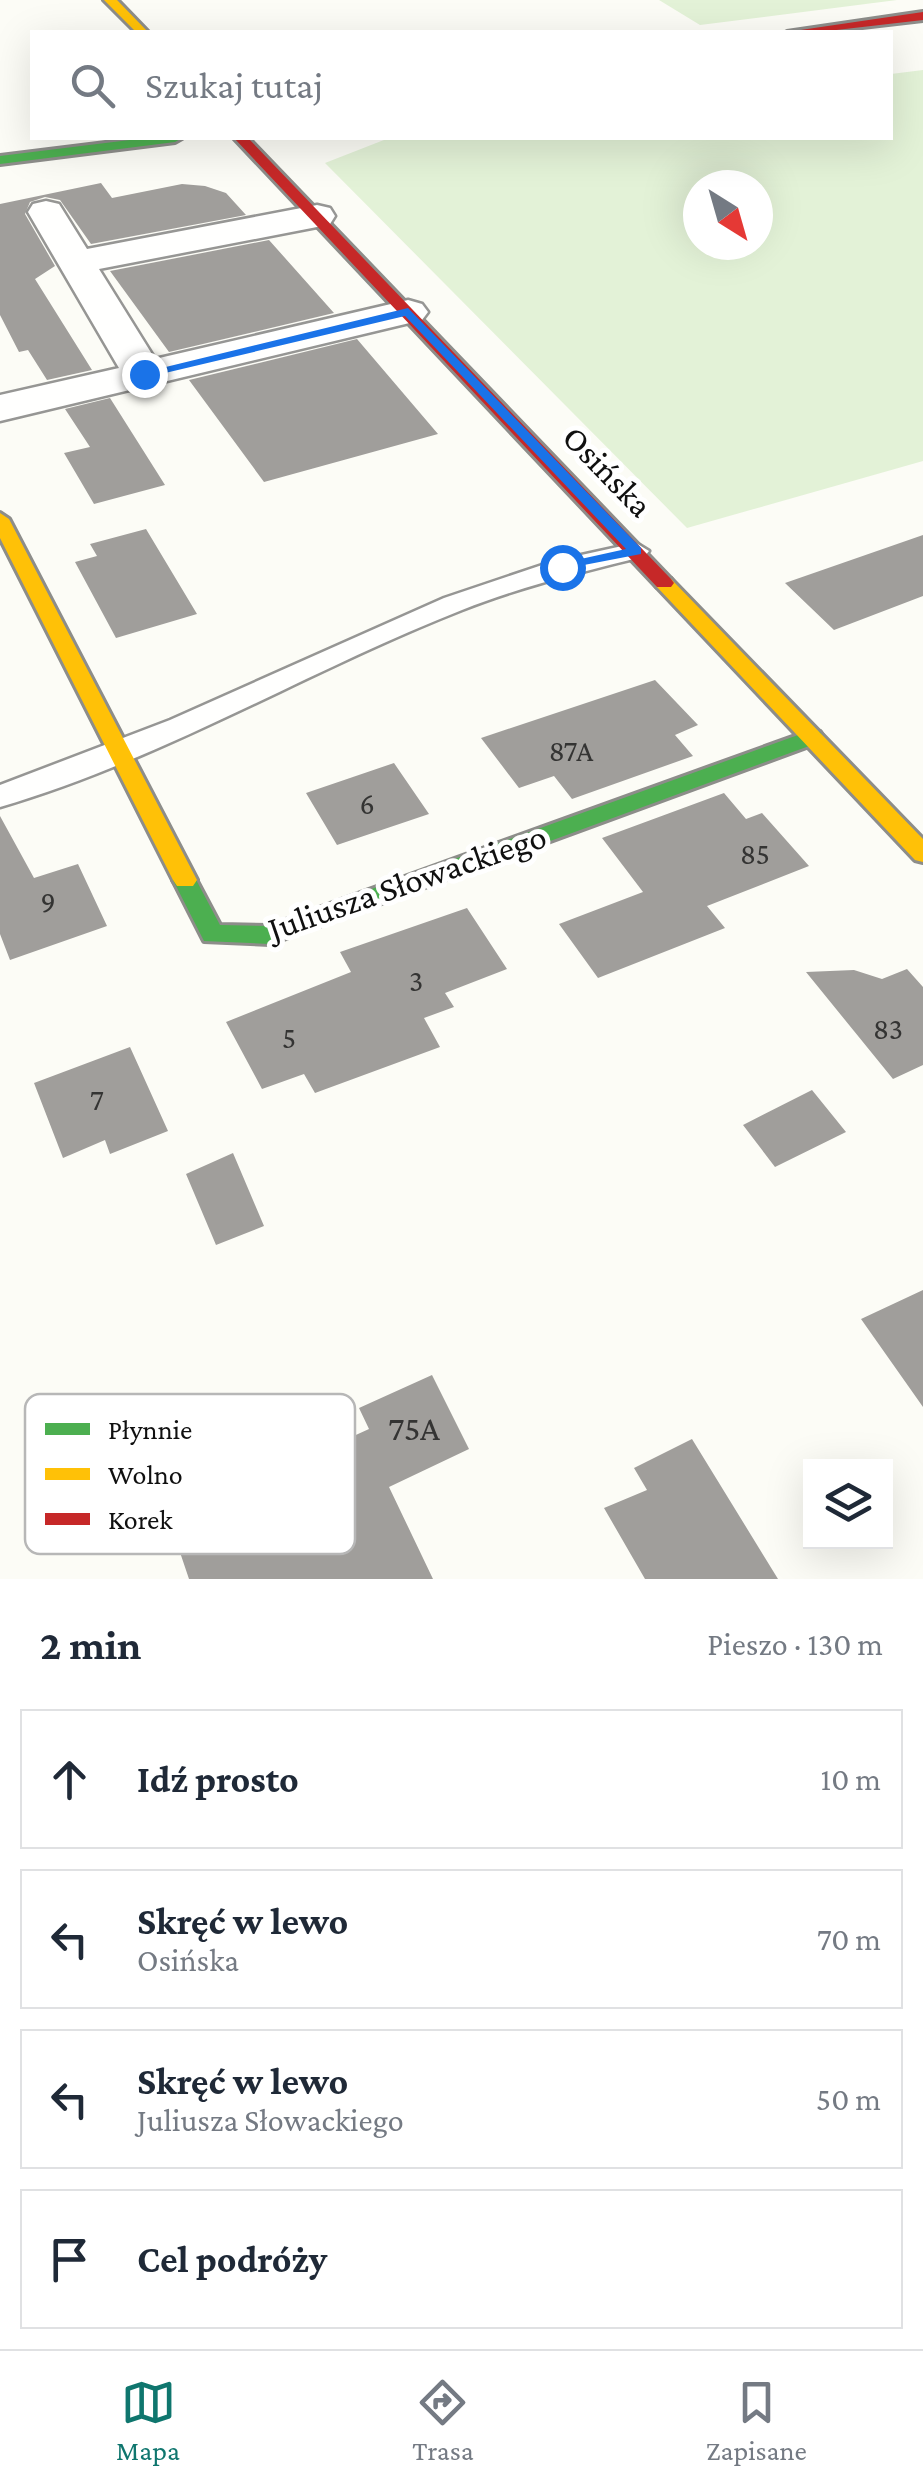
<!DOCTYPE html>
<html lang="pl">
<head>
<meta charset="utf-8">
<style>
	:root { --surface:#fff; --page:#f2f2f3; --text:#1f2937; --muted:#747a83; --line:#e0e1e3; --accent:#0f766e }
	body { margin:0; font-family:"Crimson Pro",serif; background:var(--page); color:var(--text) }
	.controls { position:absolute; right:30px; bottom:30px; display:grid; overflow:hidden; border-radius:0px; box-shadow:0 10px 40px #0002 }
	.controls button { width:90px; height:90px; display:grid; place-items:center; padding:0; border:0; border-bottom:2px solid var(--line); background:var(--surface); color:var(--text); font:50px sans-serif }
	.compass { position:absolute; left:683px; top:170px; width:90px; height:90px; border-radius:50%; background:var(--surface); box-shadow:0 10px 40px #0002; rotate:143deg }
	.stop { position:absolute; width:30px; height:30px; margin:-22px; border:8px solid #1a73e8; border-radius:50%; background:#fff }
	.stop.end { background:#1a73e8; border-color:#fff; box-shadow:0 2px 10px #0008 }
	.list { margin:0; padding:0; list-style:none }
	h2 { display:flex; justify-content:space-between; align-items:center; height:130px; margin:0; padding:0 40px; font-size:42px }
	h2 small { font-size:32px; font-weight:400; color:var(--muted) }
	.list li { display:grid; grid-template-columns:65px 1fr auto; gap:30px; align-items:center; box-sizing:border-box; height:140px; margin:0 20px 20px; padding:0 20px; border:2px solid var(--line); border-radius:0px }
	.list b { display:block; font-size:38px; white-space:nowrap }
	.list p { margin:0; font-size:32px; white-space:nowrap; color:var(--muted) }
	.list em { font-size:32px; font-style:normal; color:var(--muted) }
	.icon { flex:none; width:55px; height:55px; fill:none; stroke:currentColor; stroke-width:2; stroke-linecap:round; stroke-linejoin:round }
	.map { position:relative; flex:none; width:923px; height:1579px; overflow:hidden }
	.search { position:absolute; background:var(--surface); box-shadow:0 10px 40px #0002; left:30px; right:30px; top:30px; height:110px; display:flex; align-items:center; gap:25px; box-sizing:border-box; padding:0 35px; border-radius:0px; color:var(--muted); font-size:38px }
	.sheet { height:770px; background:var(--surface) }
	nav { display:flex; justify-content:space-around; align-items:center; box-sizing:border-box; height:140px; border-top:2px solid var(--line); background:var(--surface); font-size:28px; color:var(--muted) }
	nav a { display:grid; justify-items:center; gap:5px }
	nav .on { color:var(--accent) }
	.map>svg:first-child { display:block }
	.green { fill:#e3f2d7; fill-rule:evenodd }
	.building { fill:#a09e9b }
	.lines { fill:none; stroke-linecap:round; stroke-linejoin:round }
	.lane-casing { stroke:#969694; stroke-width:5 }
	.street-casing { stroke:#969694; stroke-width:5 }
	.fast-casing { stroke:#8d8d8a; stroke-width:6 }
	.slow-casing { stroke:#8d8d8a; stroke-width:6 }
	.jam-casing { stroke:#8d8d8a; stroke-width:6 }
	.lane { fill:#fffffe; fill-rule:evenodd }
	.street { fill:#fffffe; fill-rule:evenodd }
	.fast { fill:#4caf50; fill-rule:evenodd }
	.slow { fill:#ffc107; fill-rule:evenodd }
	.jam { fill:#c62828; fill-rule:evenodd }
	.route { fill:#1a73e8 }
	.labels { text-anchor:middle; stroke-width:10; stroke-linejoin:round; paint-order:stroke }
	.number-label { font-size:30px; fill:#343433 }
	.street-label { font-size:35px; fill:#101010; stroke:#fff }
	.near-number-label { font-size:35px; fill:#343433 }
	.key { fill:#fff; stroke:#b7b7b7; stroke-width:2.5 }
	.key-label { font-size:28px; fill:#101010 }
</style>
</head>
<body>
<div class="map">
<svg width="923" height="1579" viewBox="0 0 923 1579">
	<rect width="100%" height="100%" fill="#fcfcf6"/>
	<!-- green -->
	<path class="green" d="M659,0H897L700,25Z
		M923,70V461L687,528L325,163L389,138H890L891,74ZM698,185H758V245H698Z"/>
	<!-- building -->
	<path class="building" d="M101,183L112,198L182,184L205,186L226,193L246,215L91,244L60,200L45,197L30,202L25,214L55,266L35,279L92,370L47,380L28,350L19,352L0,315V204Z
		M269,240L334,313L169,352L110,271Z
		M357,339L438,434L264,482L189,380Z
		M110,398L165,485L94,504L64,453L90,447L65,409Z
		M146,529L197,614L116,638L75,562L97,556L90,544Z
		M923,535V596L834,630L785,583Z
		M655,680L698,725L675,735L693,756L572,799L554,776L519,788L481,738Z
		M394,763L429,814L337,845L306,793Z
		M724,793L746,819L762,813L809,866L707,906L725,928L598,978L559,924L643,892L602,838Z
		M0,816L34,878L78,864L107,926L10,960L0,934Z
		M467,908L507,969L445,993L454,1007L424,1018L440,1047L315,1093L304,1074L262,1089L226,1022L351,972L340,952Z
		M907,969L923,987V1065L893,1079L806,972L854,970L882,979Z
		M130,1047L168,1131L110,1154L105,1140L63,1158L34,1083Z
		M812,1090L846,1132L775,1167L743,1125Z
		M233,1153L264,1226L216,1245L186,1174Z
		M923,1290V1407L861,1319Z
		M432,1375L469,1449L389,1487L433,1579H189L162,1499L218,1473L226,1494L369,1429L359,1408Z
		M692,1439L778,1579H645L604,1508L647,1490L634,1468Z"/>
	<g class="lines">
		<defs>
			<path id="lane" d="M636,543L649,551L645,556C583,572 522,586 462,610C307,671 161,760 0,807V785L170,720L444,598L554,561Z"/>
			<path id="street" d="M46,201L59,204L87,249L317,205L330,208L335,216L330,224L317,227L99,269L155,359L408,300L422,304L428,312L422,320L0,421V395L119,368L28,212L33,204Z"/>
			<path id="fast" d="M146,138H182L175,142L0,164V156Z
				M812,730L820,732L823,737L820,742L270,944L204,941L173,880L177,874H193L220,925L269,926Z"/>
			<path id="slow" d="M104,0H117L148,32H136Z
				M0,513L9,519L197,880L193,886H177L173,880L0,538Z
				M664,577L671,579L923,839V862L915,860L657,587L654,583L657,579Z"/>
			<path id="jam" d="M923,12V20L819,32H787Z
				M234,138H248L671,579L674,583L671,587H657Z"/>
		</defs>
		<!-- lane casing -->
		<use href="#lane" class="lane-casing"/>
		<!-- street casing -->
		<use href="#street" class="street-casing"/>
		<!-- fast casing -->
		<use href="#fast" class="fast-casing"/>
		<!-- slow casing -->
		<use href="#slow" class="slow-casing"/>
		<!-- jam casing -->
		<use href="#jam" class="jam-casing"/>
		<!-- lane -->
		<use href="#lane" class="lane"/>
		<!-- street -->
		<use href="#street" class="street"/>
		<!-- fast -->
		<use href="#fast" class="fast"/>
		<!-- slow -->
		<use href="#slow" class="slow"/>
		<!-- jam -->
		<use href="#jam" class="jam"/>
	</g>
	<!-- route -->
	<path class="route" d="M408,308L641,548V554L558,570V564L626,549L405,316L144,378L137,374Z"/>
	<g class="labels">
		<!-- number labels -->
		<g class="number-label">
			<text x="571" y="761">87A</text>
			<text x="367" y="814">6</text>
			<text x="755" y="864">85</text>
			<text x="48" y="912">9</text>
			<text x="416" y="991">3</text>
			<text x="888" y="1039">83</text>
			<text x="289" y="1048">5</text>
			<text x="97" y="1110">7</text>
		</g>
		<!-- street labels -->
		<g class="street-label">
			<text transform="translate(608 471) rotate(46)" y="12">Osińska</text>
			<text transform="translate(407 882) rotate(-19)" y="12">Juliusza Słowackiego</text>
		</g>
		<!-- near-number labels -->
		<g class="near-number-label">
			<text x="414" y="1440">75A</text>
		</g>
	</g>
	<!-- legend -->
	<rect x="25" y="1394" width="330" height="160" rx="15" class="key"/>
	<rect x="45" y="1423" width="45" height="12" fill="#4caf50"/>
	<rect x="45" y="1468" width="45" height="12" fill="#ffc107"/>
	<rect x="45" y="1513" width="45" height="12" fill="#c62828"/>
	<g class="key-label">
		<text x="108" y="1439">Płynnie</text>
		<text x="108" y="1484">Wolno</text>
		<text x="108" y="1529">Korek</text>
	</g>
</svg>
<div class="controls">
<button><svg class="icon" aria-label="layers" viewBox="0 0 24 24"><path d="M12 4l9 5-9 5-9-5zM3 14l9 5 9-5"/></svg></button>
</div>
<svg class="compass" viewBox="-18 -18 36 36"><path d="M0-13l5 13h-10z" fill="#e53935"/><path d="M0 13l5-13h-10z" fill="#747a83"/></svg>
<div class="stop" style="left:562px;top:567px"></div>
<div class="stop end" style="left:144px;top:374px"></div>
<div class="search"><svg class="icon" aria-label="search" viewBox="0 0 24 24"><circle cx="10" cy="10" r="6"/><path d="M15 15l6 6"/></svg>Szukaj tutaj</div>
</div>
<section class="sheet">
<h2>2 min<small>Pieszo · 130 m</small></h2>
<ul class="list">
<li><svg class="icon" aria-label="ahead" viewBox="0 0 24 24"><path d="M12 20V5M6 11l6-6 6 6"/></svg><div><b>Idź prosto</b></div><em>10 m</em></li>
<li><svg class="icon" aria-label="left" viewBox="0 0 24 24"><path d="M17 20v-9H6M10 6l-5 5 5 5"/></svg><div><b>Skręć w lewo</b><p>Osińska</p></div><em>70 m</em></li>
<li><svg class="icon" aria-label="left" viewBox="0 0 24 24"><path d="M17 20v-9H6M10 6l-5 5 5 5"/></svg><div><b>Skręć w lewo</b><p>Juliusza Słowackiego</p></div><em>50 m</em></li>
<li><svg class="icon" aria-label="arrive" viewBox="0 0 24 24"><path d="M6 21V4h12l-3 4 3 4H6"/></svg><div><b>Cel podróży</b></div></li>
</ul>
</section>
<nav>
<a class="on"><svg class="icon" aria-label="map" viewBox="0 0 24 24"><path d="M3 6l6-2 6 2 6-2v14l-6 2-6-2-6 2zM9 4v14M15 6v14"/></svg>Mapa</a>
<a><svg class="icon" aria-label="directions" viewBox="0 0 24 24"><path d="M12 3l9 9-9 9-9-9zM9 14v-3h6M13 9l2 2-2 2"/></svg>Trasa</a>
<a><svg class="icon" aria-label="saved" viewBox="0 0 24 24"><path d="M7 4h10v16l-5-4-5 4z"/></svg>Zapisane</a>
</nav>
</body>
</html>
